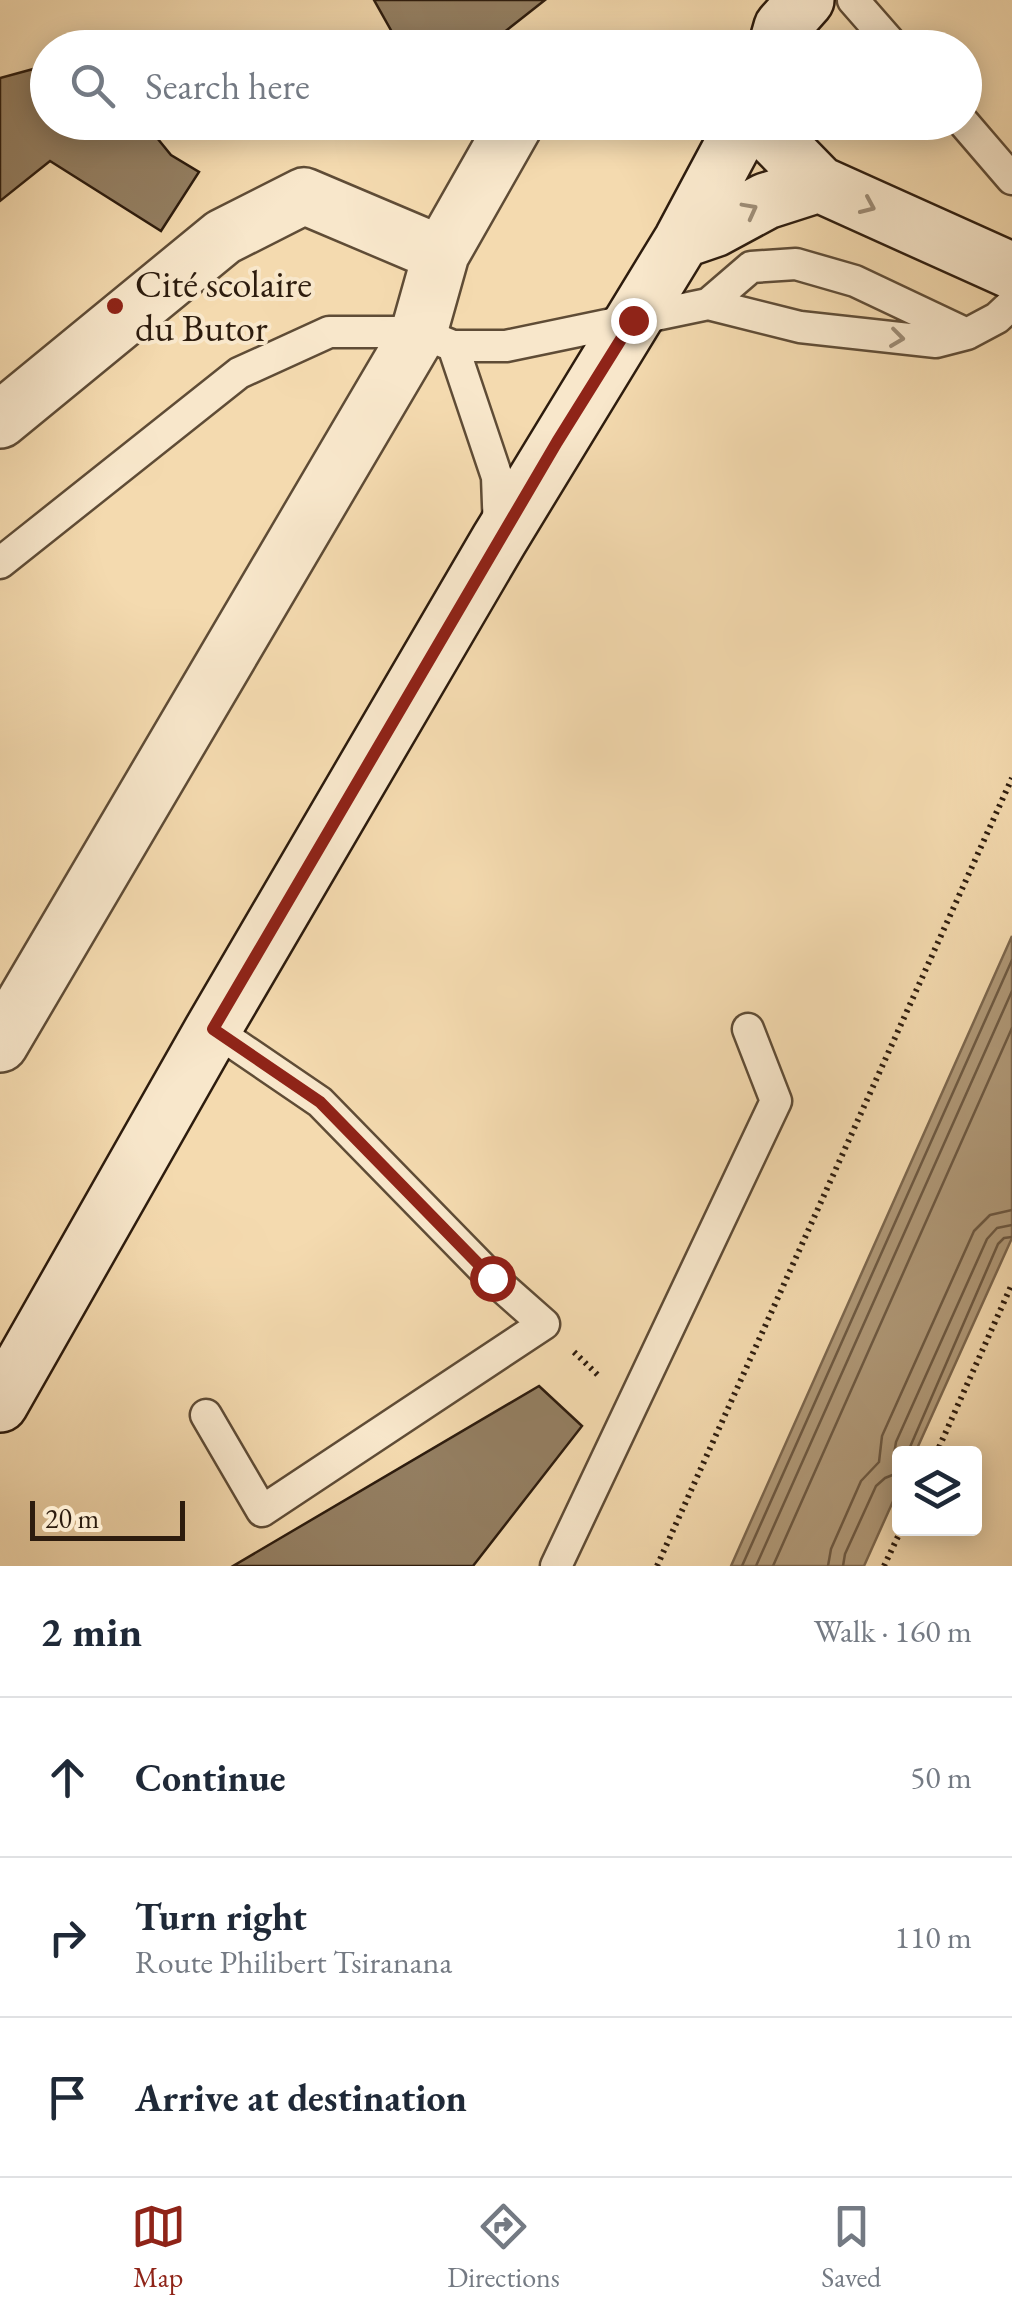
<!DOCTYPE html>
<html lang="en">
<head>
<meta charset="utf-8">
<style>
	:root { --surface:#fff; --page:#f2f2f3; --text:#1f2937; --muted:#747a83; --line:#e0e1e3; --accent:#8f2418 }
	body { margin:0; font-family:"EB Garamond",serif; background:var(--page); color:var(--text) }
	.controls { position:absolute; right:30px; bottom:30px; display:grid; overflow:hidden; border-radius:10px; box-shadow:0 5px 25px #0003 }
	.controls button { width:90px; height:90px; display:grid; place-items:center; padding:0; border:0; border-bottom:2px solid var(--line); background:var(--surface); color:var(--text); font:50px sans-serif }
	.scale { position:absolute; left:30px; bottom:25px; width:155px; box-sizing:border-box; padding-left:10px; border:5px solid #2d1c0e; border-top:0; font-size:28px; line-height:35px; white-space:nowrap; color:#2d1c0e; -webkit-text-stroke:8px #f8e7cb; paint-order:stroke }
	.stop { position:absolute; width:30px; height:30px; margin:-22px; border:8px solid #8f2418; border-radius:50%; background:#fff }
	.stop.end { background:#8f2418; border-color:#fff; box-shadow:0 2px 10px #0008 }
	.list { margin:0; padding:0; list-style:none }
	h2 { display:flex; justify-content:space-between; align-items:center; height:130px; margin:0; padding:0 40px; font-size:42px }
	h2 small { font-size:32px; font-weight:400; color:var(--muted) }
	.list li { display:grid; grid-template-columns:65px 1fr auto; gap:30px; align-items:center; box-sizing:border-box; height:160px; padding:0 40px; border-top:2px solid var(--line) }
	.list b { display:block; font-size:38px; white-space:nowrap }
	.list p { margin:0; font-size:32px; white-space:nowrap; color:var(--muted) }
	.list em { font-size:32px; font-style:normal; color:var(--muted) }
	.icon { flex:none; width:55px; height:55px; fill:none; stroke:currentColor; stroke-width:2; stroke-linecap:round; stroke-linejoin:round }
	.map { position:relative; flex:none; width:1012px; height:1566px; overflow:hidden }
	.search { position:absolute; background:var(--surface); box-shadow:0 5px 25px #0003; left:30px; right:30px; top:30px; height:110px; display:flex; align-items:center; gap:25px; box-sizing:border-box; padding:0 35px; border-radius:55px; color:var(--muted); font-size:38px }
	.sheet { height:610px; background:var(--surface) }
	nav { display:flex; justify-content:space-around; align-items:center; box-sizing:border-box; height:140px; border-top:2px solid var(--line); background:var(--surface); font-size:28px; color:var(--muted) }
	nav a { display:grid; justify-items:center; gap:5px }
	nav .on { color:var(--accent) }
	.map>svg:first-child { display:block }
	.water { fill:#b09978; stroke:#7c674e; stroke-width:2.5 }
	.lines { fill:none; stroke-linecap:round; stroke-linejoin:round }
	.shore { stroke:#6e5a43; stroke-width:2.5 }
	.building { fill:#947f62; stroke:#2d1c0e; stroke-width:2.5 }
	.lane-casing { stroke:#5f4c36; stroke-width:35 }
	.street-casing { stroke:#5f4c36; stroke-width:60 }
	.secondary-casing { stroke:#2d1c0e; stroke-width:60 }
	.path { stroke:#2d1c0e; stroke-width:6; stroke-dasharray:2.5 5; stroke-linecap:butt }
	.lane { stroke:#f8e7cb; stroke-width:30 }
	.street { stroke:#f8e7cb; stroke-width:55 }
	.secondary { stroke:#f8e7cb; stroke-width:55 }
	.oneway { stroke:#9d8c76 }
	.route { stroke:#8f2418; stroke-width:12 }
	.poi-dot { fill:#8f2418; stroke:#f8e7cb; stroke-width:4 }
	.labels { text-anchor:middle; stroke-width:8; stroke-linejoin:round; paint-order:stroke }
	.poi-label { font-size:38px; fill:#2d1c0e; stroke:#f8e7cb; text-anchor:start }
</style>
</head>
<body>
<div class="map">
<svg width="1012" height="1566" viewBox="0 0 1012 1566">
	<rect width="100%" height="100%" fill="#f4daaf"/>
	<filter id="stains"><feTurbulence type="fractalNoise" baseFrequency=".002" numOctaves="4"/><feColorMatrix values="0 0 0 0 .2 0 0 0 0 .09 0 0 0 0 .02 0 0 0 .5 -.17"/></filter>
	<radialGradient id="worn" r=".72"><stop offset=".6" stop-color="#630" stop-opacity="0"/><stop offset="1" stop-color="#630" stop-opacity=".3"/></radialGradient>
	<!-- water -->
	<path class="water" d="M1012,936V1238L915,1453L900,1454L899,1488L864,1566H731Z"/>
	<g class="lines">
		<!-- shore -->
		<path class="shore" d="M907,1454L998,1244L1004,1238L1012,1237
			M900,1467L894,1454L896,1442L987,1239L997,1228L1012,1225
			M742,1566L1012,960
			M756,1566L1012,991
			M773,1566L1012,1028
			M828,1566L831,1549L861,1481L879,1462L882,1436L974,1231L990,1215L1012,1210
			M843,1566L845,1554L876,1486L885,1478L900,1472"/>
	</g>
	<!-- building -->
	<path class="building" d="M374,0H545L484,48H401Z
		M48,65V122H144L171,155L199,172L161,231L50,161L0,201V78Z
		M539,1386L582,1426L473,1566H233Z"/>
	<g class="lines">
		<defs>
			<path id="lane" d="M853,0L895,48
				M963,122L1012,179
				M708,304L751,267L796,264L855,281L967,334
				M453,346L497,477L499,531
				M0,563L239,373L329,332H419L453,346H506L708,304L800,327L936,342L967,334L997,318L1012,304
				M206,1415L262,1511L544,1324L492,1278L320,1102L213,1029
				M556,1566L776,1101L748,1029"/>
			<path id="street" d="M0,420L223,237L304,196L441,254
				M0,1044L419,332L441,254L516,122"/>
			<path id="secondary" d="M776,48L782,27L806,0
				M772,122L777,141L819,184L1012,271
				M682,240L714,229L766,201L819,184
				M0,1404L213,1029L499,540L682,240L745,122"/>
		</defs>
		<!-- lane casing -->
		<use href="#lane" class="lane-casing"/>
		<!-- street casing -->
		<use href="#street" class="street-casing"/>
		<!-- secondary casing -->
		<use href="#secondary" class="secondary-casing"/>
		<!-- path -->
		<path class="path" d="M574,1352L601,1378
			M936,1454L1012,1284
			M657,1566L1012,778
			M884,1566L902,1528"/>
		<!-- lane -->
		<use href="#lane" class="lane"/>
		<!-- street -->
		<use href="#street" class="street"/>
		<!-- secondary -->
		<use href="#secondary" class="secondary"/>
	</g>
	<!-- one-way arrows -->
	<defs><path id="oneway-chevron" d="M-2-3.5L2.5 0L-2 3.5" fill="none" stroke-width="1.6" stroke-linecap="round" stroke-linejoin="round" transform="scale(2.5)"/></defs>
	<g class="oneway">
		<use href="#oneway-chevron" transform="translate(868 206) rotate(24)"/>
		<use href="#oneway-chevron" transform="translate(750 210) rotate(-28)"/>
		<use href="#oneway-chevron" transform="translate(897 338) rotate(7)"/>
	</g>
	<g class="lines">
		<!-- route -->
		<path class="route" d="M492,1278L320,1102L213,1029L557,442L633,320"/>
	</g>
	<!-- markers -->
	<circle class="poi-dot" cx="115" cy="306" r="10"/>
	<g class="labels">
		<!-- poi labels -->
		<g class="poi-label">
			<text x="135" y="297">Cité scolaire<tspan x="135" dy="44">du Butor</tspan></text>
		</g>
	</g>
	<rect width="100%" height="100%" filter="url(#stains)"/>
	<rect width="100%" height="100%" fill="url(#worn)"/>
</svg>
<div class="controls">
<button><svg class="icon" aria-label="layers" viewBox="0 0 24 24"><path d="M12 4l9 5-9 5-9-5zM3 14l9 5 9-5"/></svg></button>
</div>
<div class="scale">20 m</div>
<div class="stop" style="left:492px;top:1278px"></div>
<div class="stop end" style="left:633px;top:320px"></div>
<div class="search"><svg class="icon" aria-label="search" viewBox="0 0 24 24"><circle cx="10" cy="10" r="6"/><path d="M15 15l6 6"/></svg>Search here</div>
</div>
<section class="sheet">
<h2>2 min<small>Walk · 160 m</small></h2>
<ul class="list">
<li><svg class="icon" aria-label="ahead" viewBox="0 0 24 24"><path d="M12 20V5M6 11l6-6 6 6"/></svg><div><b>Continue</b></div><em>50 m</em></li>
<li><svg class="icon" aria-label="right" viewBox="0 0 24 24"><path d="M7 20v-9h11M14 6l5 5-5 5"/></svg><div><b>Turn right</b><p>Route Philibert Tsiranana</p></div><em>110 m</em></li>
<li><svg class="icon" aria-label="arrive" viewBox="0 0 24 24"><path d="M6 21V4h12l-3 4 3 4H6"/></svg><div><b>Arrive at destination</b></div></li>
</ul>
</section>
<nav>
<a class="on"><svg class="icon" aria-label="map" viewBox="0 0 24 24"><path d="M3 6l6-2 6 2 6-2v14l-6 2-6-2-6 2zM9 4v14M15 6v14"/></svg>Map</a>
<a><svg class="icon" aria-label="directions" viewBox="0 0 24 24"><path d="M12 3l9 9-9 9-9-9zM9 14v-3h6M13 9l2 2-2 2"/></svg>Directions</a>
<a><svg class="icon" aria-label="saved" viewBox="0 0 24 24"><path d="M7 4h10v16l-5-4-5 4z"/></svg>Saved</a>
</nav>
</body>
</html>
